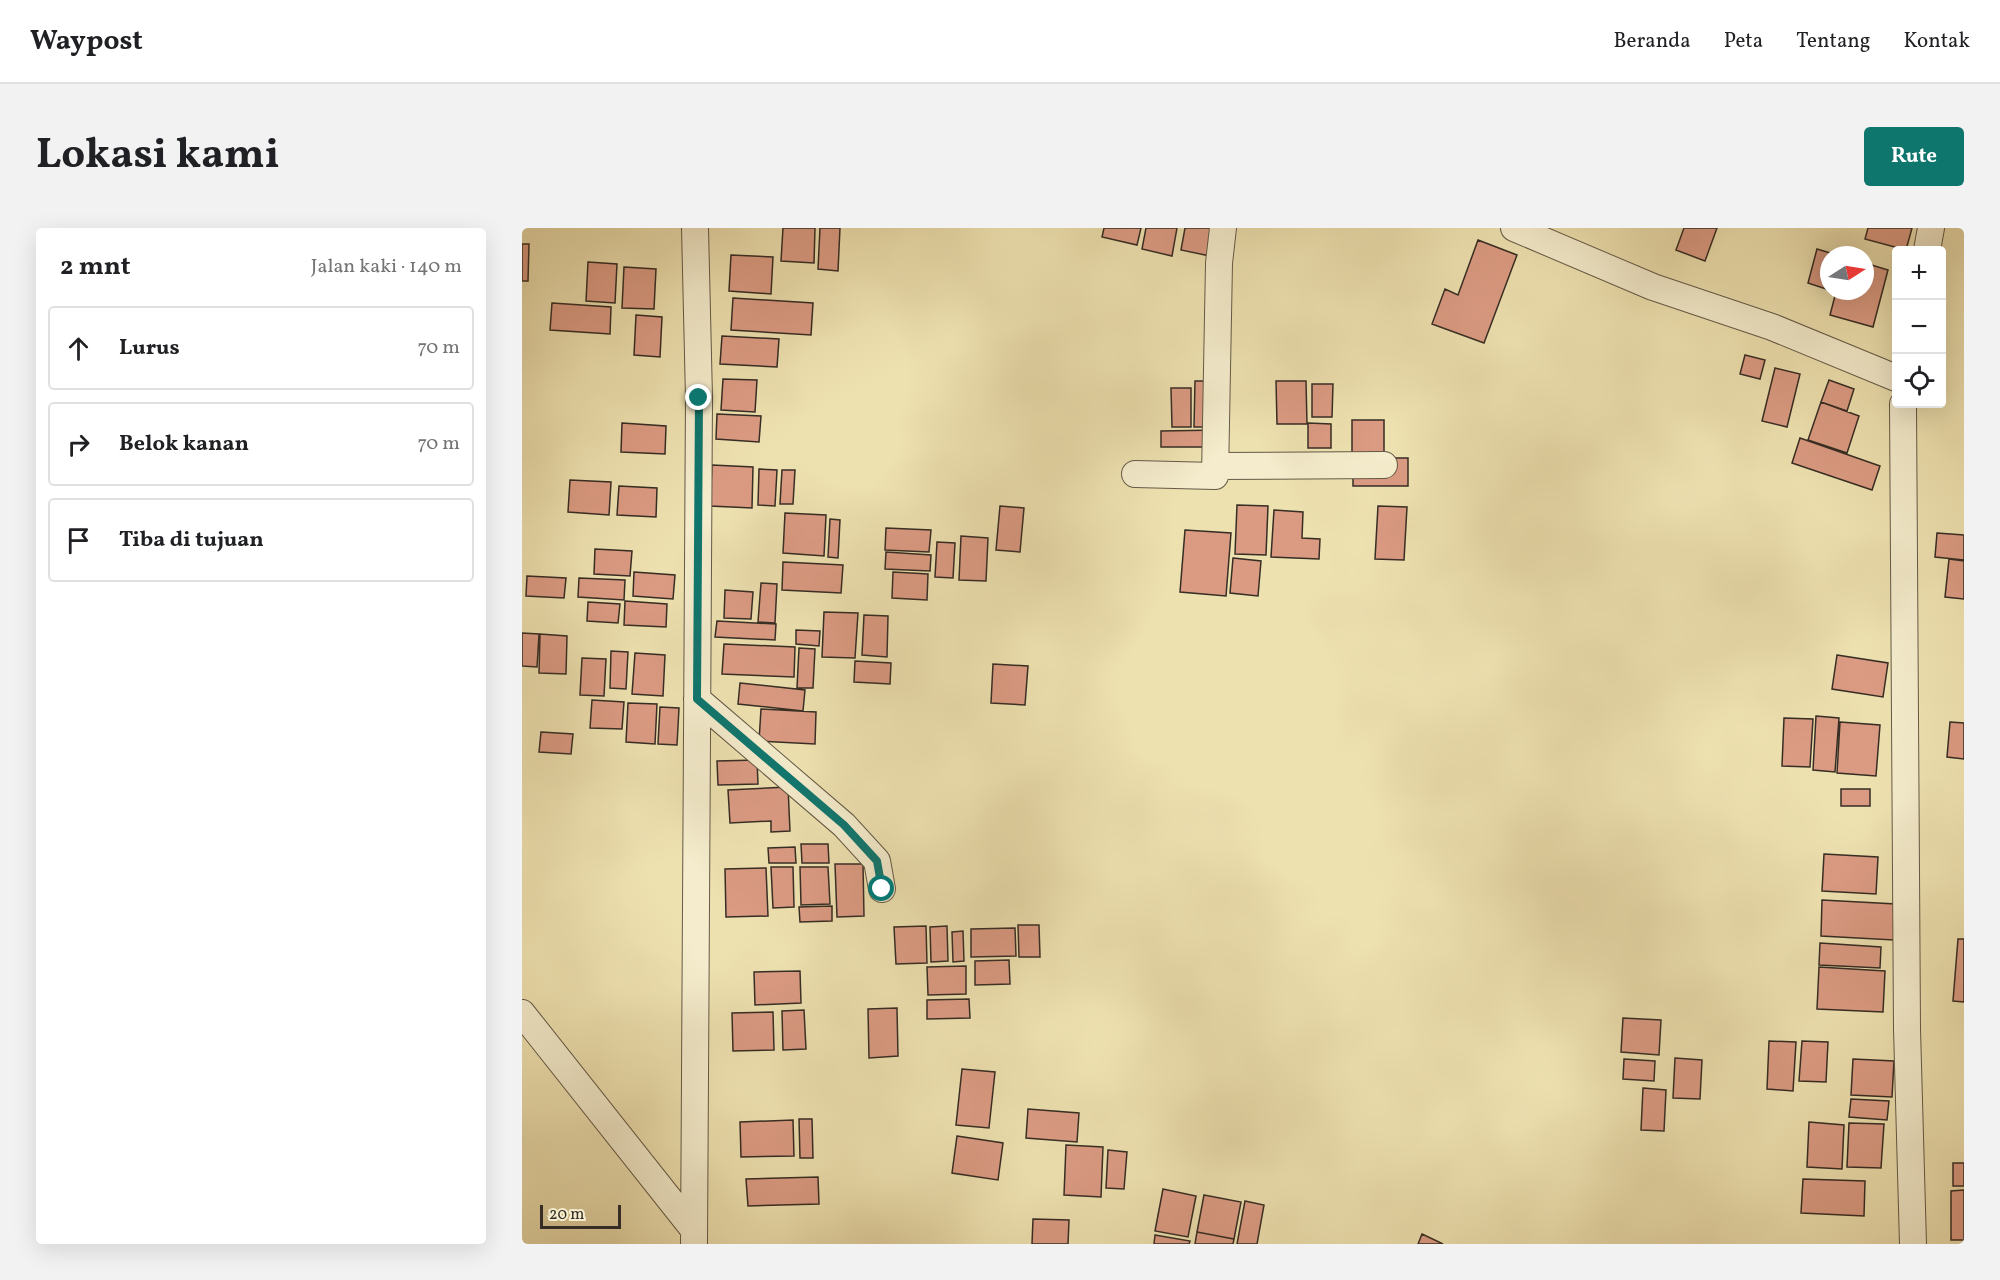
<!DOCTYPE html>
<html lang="id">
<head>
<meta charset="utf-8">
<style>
	:root { --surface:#fff; --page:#f2f2f2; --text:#202124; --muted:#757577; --line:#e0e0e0; --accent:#0f766e }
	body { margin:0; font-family:Vollkorn,serif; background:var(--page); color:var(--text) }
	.controls { position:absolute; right:18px; top:18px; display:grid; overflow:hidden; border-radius:6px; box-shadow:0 6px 24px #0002 }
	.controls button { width:54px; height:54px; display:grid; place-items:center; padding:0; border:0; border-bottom:2px solid var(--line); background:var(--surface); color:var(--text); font:30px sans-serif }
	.compass { position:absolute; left:1298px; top:18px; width:54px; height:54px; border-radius:50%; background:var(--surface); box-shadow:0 6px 24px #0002; rotate:78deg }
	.scale { position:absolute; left:18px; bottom:15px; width:81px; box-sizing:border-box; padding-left:6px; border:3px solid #362d24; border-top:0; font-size:16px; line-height:21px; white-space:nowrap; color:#362d24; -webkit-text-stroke:4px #f4eccc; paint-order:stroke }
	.stop { position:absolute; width:18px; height:18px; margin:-14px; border:4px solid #0f766e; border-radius:50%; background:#fff }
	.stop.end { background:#0f766e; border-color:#fff; box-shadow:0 2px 6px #0008 }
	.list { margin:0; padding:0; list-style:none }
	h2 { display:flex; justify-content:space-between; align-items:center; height:78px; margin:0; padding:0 24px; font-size:26px }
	h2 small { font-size:20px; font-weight:400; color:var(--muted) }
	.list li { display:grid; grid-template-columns:39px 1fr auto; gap:18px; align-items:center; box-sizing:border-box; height:84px; margin:0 12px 12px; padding:0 12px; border:2px solid var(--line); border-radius:6px }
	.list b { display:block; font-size:22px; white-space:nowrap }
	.list em { font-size:20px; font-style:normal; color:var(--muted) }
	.icon { flex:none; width:33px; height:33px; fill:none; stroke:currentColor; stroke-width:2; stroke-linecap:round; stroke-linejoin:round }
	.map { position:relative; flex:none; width:1442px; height:1016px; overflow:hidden; border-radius:6px }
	header { display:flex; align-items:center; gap:36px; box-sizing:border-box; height:84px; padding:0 30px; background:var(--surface); border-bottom:2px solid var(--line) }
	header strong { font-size:28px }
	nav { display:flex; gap:33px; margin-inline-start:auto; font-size:21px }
	.intro { display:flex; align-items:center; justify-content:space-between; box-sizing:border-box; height:144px; padding:0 36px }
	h1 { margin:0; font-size:42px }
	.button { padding:15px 27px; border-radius:6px; background:var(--accent); color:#fff; font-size:21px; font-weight:700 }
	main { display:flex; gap:36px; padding:0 36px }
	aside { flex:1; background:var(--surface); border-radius:6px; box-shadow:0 6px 24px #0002 }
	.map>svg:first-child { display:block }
	.building { fill:#db9b83; stroke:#362d24; stroke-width:1.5 }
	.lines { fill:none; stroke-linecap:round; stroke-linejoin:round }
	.street-casing { stroke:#645a47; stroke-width:28 }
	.street { stroke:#f4eccc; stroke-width:26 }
	.route { stroke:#0f766e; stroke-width:8 }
</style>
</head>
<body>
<header>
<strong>Waypost</strong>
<nav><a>Beranda</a><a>Peta</a><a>Tentang</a><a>Kontak</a></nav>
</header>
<div class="intro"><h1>Lokasi kami</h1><a class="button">Rute</a></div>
<main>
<aside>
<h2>2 mnt<small>Jalan kaki · 140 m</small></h2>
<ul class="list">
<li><svg class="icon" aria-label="ahead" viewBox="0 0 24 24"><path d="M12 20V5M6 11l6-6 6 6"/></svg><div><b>Lurus</b></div><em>70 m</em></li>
<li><svg class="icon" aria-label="right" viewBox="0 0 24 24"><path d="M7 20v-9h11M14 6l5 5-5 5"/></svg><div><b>Belok kanan</b></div><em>70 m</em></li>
<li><svg class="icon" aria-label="arrive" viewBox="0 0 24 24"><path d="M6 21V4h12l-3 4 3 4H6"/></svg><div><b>Tiba di tujuan</b></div></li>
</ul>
</aside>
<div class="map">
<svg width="1442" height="1016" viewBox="0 0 1442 1016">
	<rect width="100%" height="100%" fill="#eee1b0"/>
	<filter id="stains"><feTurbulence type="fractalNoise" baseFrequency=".00333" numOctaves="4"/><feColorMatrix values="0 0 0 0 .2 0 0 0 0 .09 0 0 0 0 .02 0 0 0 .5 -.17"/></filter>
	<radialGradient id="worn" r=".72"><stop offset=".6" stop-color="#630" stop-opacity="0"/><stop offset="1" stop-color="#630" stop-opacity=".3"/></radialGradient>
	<!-- building -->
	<path class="building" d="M261,0H293L292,35L259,33Z
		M298,0H318L316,43L296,41Z
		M582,0H619L615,17L580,9Z
		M624,0H655L650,28L620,21Z
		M663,0H693L688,28L659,22Z
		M1162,0H1195L1183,33L1154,22Z
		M1346,0H1390L1384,22L1343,11Z
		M956,12L995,27L962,115L910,96L923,61L936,67Z
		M0,16H7L6,53H0Z
		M1295,21L1315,27H1307V62L1286,55Z
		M209,27L251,29L249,66L207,63Z
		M66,34L95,36L93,75L64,73Z
		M1343,35L1366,42L1351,99L1308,87L1314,64L1312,63H1343Z
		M102,39L134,41L132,81L100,80Z
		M211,70L291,75L289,107L209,102Z
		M30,75L89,79L88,106L28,102Z
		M114,87L140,89L138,129L112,127Z
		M200,108L257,111L255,139L198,136Z
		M1223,127L1243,132L1238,151L1218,146Z
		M1253,140L1278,146L1265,199L1240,193Z
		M201,151L235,152L233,184L199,182Z
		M1307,152L1332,161L1325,183L1299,174Z
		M673,153H696V199H672Z
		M754,153H784L785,196H755Z
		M790,156H811L810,189H790Z
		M649,160H669V199H650Z
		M1299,174L1337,188L1325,225L1286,212Z
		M195,186L239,188L237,214L194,211Z
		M830,192H862V226H830Z
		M100,195L144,198L143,226L99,224Z
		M786,195L809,196V220H786Z
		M696,202V219H639V203Z
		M1278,210L1358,238L1350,262L1270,235Z
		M831,230H886V258H831Z
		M190,237L231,239L230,280L188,278Z
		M237,241L255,242L253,278L236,277Z
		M260,242H273L271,276H258Z
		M48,252L89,254L87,287L46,284Z
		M97,258L135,260L134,289L95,287Z
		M715,277L746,278L744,327L713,326Z
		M478,278L502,280L498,324L474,322Z
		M856,278L885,279L882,332L853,331Z
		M752,282L781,284L780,310L798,311L797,331L749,329Z
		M263,285L304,287L302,328L261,325Z
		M308,291L318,292L316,330L306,329Z
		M364,300L409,302L407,324L363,322Z
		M663,302L709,305L704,368L658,364Z
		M1415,305L1442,307V332L1413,329Z
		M439,308L466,310L464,353L437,352Z
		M415,314L433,315L431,350L413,349Z
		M73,321L110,323L108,348L72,346Z
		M364,324L409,327L408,343L363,341Z
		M711,330L739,333L736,368L708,365Z
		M1427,331L1442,333V371L1423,369Z
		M261,334L321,337L319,365L260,362Z
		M112,344L153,347L151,371L111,368Z
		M371,344L406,346L405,372L370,370Z
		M5,348L44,350L42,370L4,368Z
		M57,350L103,352L102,372L56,369Z
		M239,355L255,356L253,395L236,394Z
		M203,362L231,364L229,391L202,390Z
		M103,373L145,376L144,399L102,397Z
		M66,374L98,376L96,395L65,393Z
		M302,384L336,385L333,430L300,429Z
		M342,387L366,388L365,429L340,427Z
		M195,393L254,396L253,412L193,409Z
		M274,402L298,403L297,418L274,416Z
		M0,405L17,406L15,439L0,438Z
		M18,406L45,408L44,446L17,445Z
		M202,416L273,419L272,449L200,446Z
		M277,420L293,421L291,460H275Z
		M89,423L106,424L104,461L88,460Z
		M113,425L143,427L141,468L110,466Z
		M1315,427L1366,435L1361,469L1310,461Z
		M60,430L84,431L82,468L58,467Z
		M333,433L369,435L368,456L332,454Z
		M471,436L506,438L503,477L469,475Z
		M218,455L283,462L281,483L216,476Z
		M70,472L102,474L100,501L68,500Z
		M106,475L135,476L133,516L104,514Z
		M138,479L157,480L155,517L136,516Z
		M239,481L294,484L293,516L237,513Z
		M1294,488L1317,490L1313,544L1291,542Z
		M1262,490L1291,491L1288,539L1260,538Z
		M1318,494L1358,497L1354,548L1315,545Z
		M1428,494L1442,495V531L1425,529Z
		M19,504L51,506L49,526L17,524Z
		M235,532L236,556L196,557L195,533Z
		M266,559L268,603L249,604V593L208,595L206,562Z
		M1319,561H1348V578H1319Z
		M279,616H306L307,635H280Z
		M273,619L274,635H247L246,620Z
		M1302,626L1356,629L1354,666L1300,663Z
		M313,636H341L342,688L315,689Z
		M249,639H271L272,679L251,680Z
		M278,639H306L308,676L279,677Z
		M244,640L246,688L204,689L203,641Z
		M1300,672L1374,676L1372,712L1299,708Z
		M310,678V693L278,694L277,679Z
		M496,697H517L518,729H497Z
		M404,698L405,735L374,736L372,699Z
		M425,698L426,733L409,734L408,699Z
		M493,700L494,728L449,729V701Z
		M441,703L442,733L431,734L430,704Z
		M1436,711H1442V774L1431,773Z
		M1298,715L1359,719L1358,740L1297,737Z
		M487,732L488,756L453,757V733Z
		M444,738V766L406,767L405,739Z
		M1297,739L1363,743L1361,784L1295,781Z
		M278,743L279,775L233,777L232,744Z
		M447,771L448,790L405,791V772Z
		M375,780L376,828L347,830L346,781Z
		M282,782L284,821L261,822L260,783Z
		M251,784L252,822L211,823L210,785Z
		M1101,790L1139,792L1137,827L1099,824Z
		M1247,813L1274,814L1271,863L1245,861Z
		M1280,813L1306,814L1304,854L1277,853Z
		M1153,830L1180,832L1178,871L1151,870Z
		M1102,831L1133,833L1132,853L1101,851Z
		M1331,831L1372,833L1370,869L1329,867Z
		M440,841L473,844L467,900L434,897Z
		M1121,860L1144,862L1142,903L1119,902Z
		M1329,871L1367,873L1365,892L1327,889Z
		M506,881L557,885L555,914L504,910Z
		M277,891H290L291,930H278Z
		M271,892L272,928L219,929L218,894Z
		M1287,894L1322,897L1320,941L1285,939Z
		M1327,895L1362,896L1359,940L1325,939Z
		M435,908L481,915L476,952L430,945Z
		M544,917L581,919L579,969L542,967Z
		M586,922L605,924L602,961L584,960Z
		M1431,935H1442V958H1431Z
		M296,949L297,976L226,978L224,951Z
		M1281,951L1343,953L1342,988L1279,985Z
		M641,961L674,968L666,1009L633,1003Z
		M1442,962V1012H1429V963Z
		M682,967L719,974L712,1011L675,1004Z
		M723,973L742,977L735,1016H715Z
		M511,991L547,992L546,1016H510Z
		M675,1004L712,1011L711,1016H673Z
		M900,1006L921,1016H896Z
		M633,1007L668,1013L667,1016H632Z"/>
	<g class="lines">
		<defs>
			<path id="street" d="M992,0L1131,59L1250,99L1374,150
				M1405,22L1409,0
				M1381,176L1385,801L1391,1016
				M693,238L862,237
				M613,246L693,248L697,35L701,0
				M175,471L322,597L355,633L360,661
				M0,785L172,1002
				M172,1016L177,170L173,0"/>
		</defs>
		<!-- street casing -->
		<use href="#street" class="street-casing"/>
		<!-- street -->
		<use href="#street" class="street"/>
	</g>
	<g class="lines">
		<!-- route -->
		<path class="route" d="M177,170L175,471L322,597L355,633L360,661"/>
	</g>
	<rect width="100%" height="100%" filter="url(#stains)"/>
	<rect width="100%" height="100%" fill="url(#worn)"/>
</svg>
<div class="controls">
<button>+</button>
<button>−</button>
<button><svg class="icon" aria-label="locate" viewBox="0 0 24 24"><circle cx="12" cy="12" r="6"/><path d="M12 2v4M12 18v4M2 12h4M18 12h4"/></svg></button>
</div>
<svg class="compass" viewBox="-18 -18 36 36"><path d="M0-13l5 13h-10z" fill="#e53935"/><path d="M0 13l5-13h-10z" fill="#757577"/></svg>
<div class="scale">20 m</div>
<div class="stop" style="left:360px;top:661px"></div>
<div class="stop end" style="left:177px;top:170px"></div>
</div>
</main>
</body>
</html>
